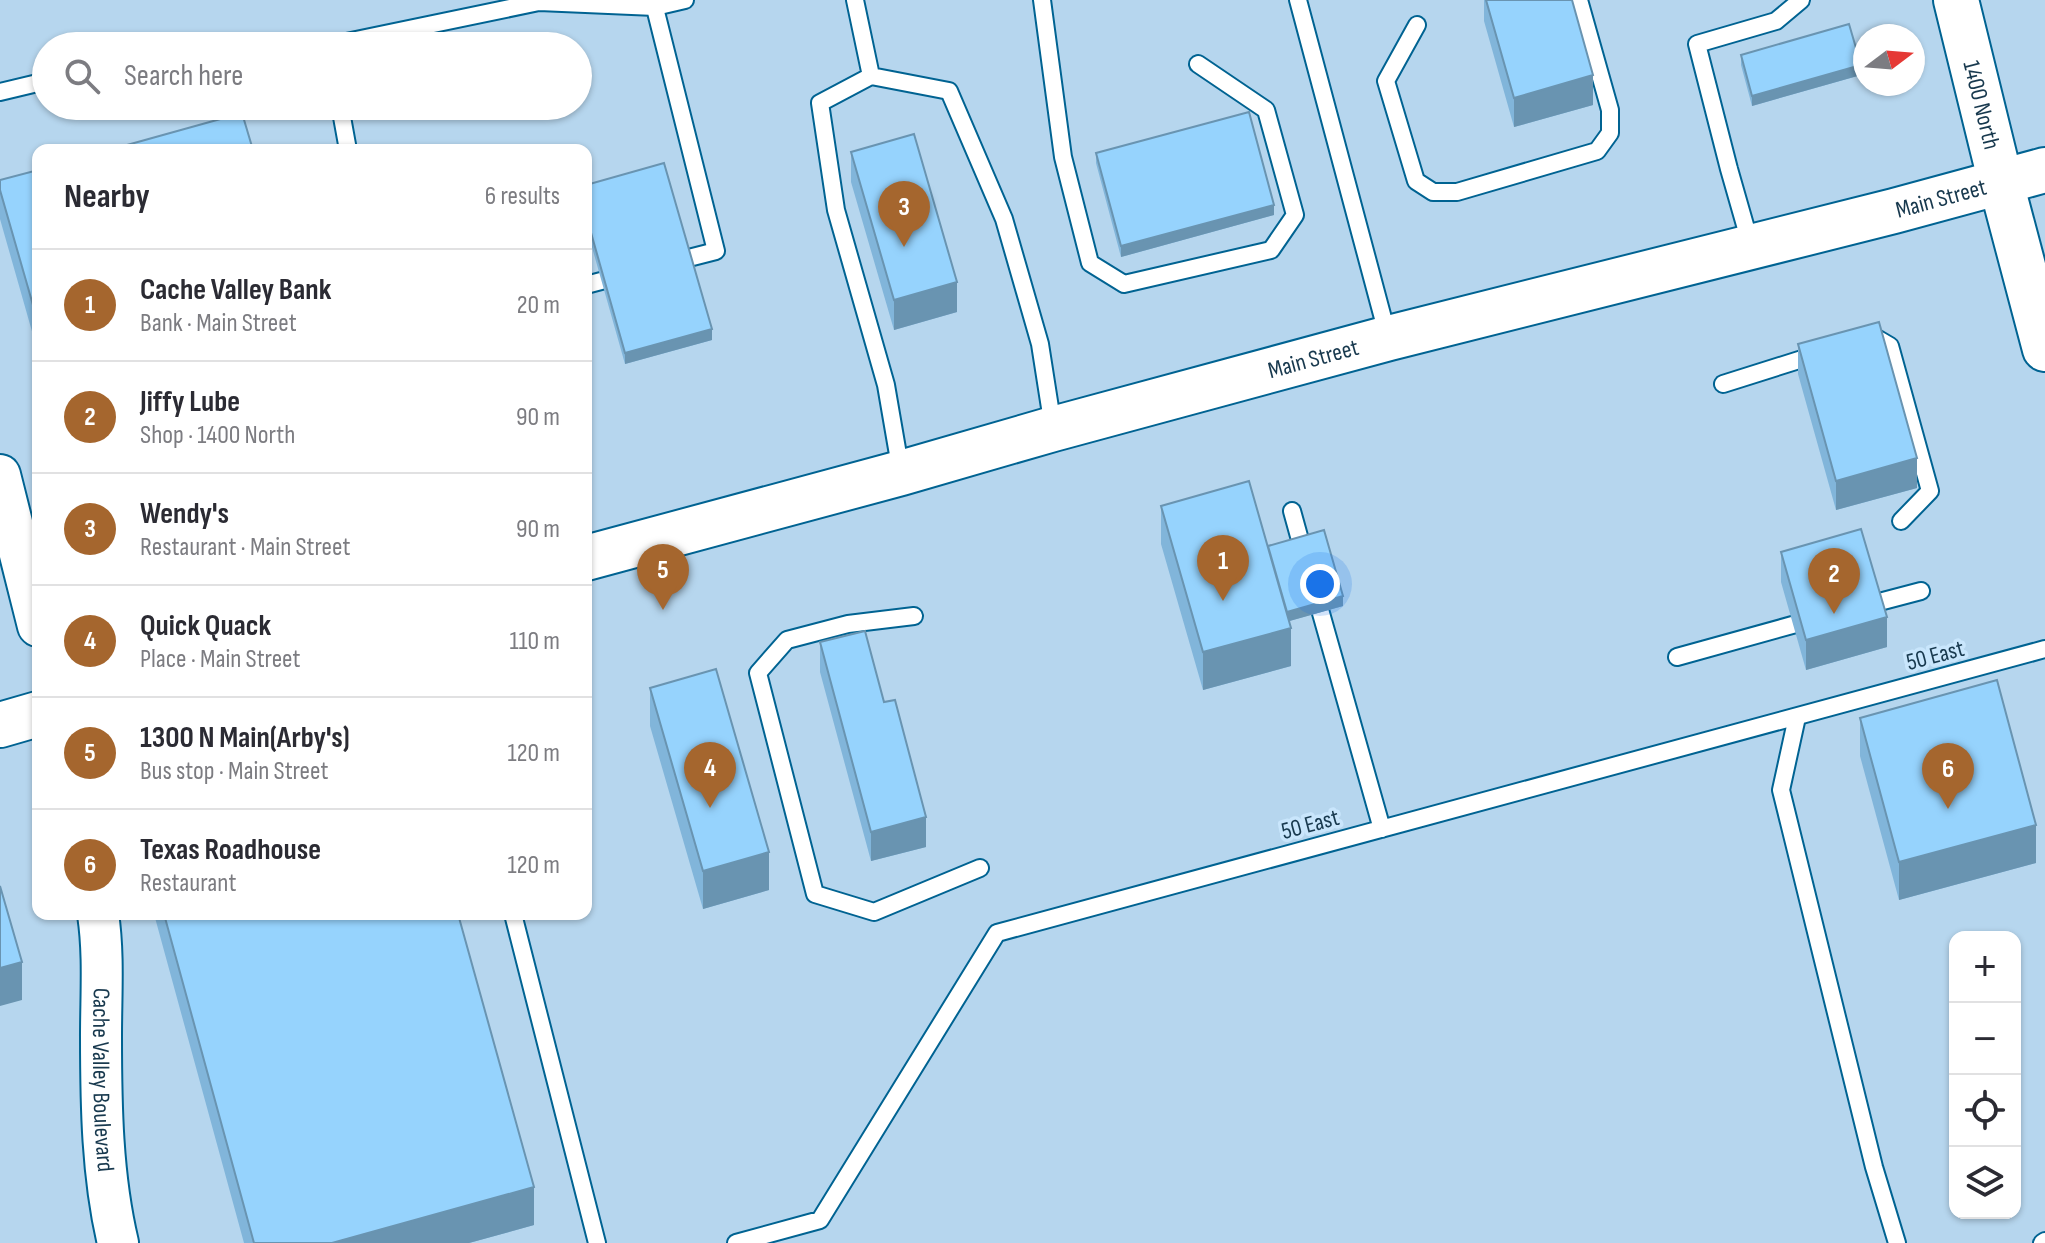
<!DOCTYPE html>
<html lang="en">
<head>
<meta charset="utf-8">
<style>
	:root { --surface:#fff; --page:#f7f7f7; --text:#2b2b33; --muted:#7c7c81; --line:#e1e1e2; --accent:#a5662e }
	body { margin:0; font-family:"Sofia Sans Condensed",sans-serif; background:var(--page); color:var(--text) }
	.controls { position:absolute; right:24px; bottom:24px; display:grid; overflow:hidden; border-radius:16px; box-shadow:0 2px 6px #0004 }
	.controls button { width:72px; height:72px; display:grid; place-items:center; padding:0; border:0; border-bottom:2px solid var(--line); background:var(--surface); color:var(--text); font:40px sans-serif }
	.compass { position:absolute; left:1853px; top:24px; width:72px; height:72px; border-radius:50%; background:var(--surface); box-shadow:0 2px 6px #0004; rotate:74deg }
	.you { position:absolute; left:1320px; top:584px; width:28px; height:28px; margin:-20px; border:6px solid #fff; border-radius:50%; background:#1a73e8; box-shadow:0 0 0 12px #1a73e833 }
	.badge { display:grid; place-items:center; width:52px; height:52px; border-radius:50%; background:var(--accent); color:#fff; font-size:26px; font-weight:700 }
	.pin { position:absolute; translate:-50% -66px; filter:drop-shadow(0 2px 4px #0008) }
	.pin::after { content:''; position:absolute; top:42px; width:28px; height:24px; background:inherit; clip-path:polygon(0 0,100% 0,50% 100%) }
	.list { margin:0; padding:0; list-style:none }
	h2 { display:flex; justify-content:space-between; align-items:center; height:104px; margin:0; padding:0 32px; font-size:34px }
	h2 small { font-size:26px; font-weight:400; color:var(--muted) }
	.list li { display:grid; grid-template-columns:52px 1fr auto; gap:24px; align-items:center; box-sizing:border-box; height:112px; padding:0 32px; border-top:2px solid var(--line) }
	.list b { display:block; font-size:30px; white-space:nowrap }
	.list p { margin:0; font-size:26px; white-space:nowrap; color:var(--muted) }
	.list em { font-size:26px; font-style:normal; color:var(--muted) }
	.icon { flex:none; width:44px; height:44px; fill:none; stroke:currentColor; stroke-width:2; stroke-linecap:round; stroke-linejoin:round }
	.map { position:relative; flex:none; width:2045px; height:1243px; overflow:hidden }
	.search { position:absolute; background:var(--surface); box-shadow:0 2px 6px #0004; left:32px; top:32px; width:560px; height:88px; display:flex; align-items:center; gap:20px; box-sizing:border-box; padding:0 28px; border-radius:44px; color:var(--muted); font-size:30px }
	.panel { position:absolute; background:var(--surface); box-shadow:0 2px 6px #0004; left:32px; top:144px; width:560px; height:776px; border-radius:16px }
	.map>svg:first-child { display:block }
	.built { fill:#b6d6ee; fill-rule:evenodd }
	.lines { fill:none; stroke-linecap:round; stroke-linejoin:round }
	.service-casing { stroke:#006392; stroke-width:20 }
	.tertiary-casing { stroke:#006392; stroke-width:44 }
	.secondary-casing { stroke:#006392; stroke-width:48 }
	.primary-casing { stroke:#006392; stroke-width:48 }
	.service { stroke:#fff; stroke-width:16 }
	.tertiary { stroke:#fff; stroke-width:40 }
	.secondary { stroke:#fff; stroke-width:44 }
	.primary { stroke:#fff; stroke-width:44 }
	.wall { fill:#81b5da }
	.shaded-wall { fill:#6994b1 }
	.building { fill:#96d3fd; stroke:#6994b1; stroke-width:2 }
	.labels { text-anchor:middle; stroke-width:7; stroke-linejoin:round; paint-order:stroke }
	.street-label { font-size:24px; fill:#18394e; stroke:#c9e6fc }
</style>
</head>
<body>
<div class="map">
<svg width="2045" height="1243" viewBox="0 0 2045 1243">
	<rect width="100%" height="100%" fill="#c9e6fc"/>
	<!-- built -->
	<path class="built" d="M0,0H2045V1243H0ZM1865,36H1913V84H1865ZM46,46H578V106H46ZM38,150H586V914H38ZM1955,937H2015V1213H1955Z"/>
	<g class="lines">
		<defs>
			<path id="service" d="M653,0L716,251L673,262
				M855,0L871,76
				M1042,0L1063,157L1090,263L1124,284L1271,250L1295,215L1266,110L1198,64
				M1298,0L1388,337
				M1417,25L1386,81L1416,181L1433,192H1457L1597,151L1610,133V110L1579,0
				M327,46L539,2L655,7L685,0
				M0,92L46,81
				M340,106L348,150
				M1751,246L1729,169L1697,44L1776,21L1801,0
				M586,285L620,276
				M1867,338L1873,336L1890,346L1930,491L1901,521
				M1723,384L1818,354
				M901,472L886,385L836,210L820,103L871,76L949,91L1004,219L1040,344L1053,427
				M1292,511L1305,558
				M1315,592L1382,829
				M1864,606L1921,591
				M914,616L848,624L787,640L758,673L815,894L874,912L980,868
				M1677,657L1814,619
				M1797,717L1781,790L1874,1167L1897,1243
				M513,914L597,1243
				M736,1243L820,1220L997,933L2045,649
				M2042,1243L2045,1241"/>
			<g id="tertiary">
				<path d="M0,475L38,626"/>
				<path id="s1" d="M98,914C104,954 101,995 101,1036C101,1105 102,1176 118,1243"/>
			</g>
			<g id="secondary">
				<path id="s2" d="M1956,0L2001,183L2045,349"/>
			</g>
			<g id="primary">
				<path id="s3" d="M586,558L901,473L1053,429L1389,338L1894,211L2045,170"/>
				<path d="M0,725L38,714"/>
			</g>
		</defs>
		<!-- service casing -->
		<use href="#service" class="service-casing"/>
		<!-- tertiary casing -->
		<use href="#tertiary" class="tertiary-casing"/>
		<!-- secondary casing -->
		<use href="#secondary" class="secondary-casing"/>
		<!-- primary casing -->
		<use href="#primary" class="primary-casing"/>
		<!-- service -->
		<use href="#service" class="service"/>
		<!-- tertiary -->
		<use href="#tertiary" class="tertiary"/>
		<!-- secondary -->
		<use href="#secondary" class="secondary"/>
		<!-- primary -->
		<use href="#primary" class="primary"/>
	</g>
	<!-- wall -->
	<path class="wall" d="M1484,0H1572L1593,105L1514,127L1484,21Z
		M1741,55L1861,75L1752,106L1741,65Z
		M851,152L957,312L894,330L851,182Z
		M1096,153L1274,215L1121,257L1096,163Z
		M38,170V349H37L0,219V180Z
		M586,185L712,340L625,364L586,226Z
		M1798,344L1917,488L1836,510L1798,374Z
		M1161,506L1268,546L1343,606L1289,621L1291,666L1203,690L1161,544Z
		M1781,552L1887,647L1806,670L1781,582Z
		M820,642L884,702L926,847L871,861L820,672Z
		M650,688L769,890L703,909L650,726Z
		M1860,718L2036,863L1899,900L1860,756Z
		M154,914H458L534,1225L469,1243H244Z"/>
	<!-- shaded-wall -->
	<path class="shaded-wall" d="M1861,65V75L1752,106V96Z
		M1593,75V105L1514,127V98Z
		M1274,205V215L1121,257V246Z
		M957,282V312L894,330V300Z
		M37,319H38V349H37Z
		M712,329V340L625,364V353Z
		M1917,458V488L1836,510V481Z
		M1343,596V606L1279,624V614Z
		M1887,617V647L1806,670V640Z
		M1291,628V666L1203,690V652Z
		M926,817V847L871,861V832Z
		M2036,825V863L1899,900V862Z
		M769,852V890L703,909V871Z
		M22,962V1000L0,1006V968Z
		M534,1187V1225L469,1243H332Z"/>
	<!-- building -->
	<path class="building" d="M1486,0H1572L1593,75L1514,98Z
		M1849,24L1861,65L1752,96L1741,55Z
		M1249,112L1274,205L1121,246L1096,153Z
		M242,113L253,150H109Z
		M914,134L957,282L894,300L851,152Z
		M664,163L712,329L625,353L586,215V185Z
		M38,170V319H37L0,190V180Z
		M1879,322L1917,458L1836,481L1798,344Z
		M1249,481L1291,628L1203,652L1161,506Z
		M1861,529L1887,617L1806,640L1781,552Z
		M1324,530L1343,596L1287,612L1268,546Z
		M865,631L884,702L895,700L926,817L871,832L820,642Z
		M716,669L769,852L703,871L650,688Z
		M1997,680L2036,825L1899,862L1860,718Z
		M0,886L22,962L0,968Z
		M164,914H458L534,1187L332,1243H254Z"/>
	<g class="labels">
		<!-- street labels -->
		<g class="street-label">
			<text dy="8" stroke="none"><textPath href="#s2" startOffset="108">1400 North</textPath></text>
			<text dy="8" stroke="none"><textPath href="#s3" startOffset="1402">Main Street</textPath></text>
			<text dy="8" stroke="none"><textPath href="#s3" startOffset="754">Main Street</textPath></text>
			<text transform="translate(1935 655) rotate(-15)" y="8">50 East</text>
			<text transform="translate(1310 824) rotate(-15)" y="8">50 East</text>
			<text dy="8" stroke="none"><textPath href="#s1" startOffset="166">Cache Valley Boulevard</textPath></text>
		</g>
	</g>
</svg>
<div class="controls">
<button>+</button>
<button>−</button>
<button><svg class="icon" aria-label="locate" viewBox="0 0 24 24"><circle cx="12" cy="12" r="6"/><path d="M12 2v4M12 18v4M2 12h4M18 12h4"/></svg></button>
<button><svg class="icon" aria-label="layers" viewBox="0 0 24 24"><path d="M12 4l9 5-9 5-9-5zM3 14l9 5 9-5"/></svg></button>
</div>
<svg class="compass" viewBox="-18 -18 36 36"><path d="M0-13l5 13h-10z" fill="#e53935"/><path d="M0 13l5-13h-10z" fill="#7c7c81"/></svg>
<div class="you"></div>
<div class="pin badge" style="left:1223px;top:601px">1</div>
<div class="pin badge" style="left:1834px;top:614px">2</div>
<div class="pin badge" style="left:904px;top:247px">3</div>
<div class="pin badge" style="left:710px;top:808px">4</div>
<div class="pin badge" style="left:663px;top:610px">5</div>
<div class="pin badge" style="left:1948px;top:809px">6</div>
<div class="search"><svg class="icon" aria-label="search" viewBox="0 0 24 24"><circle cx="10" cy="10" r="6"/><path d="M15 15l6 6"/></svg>Search here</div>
<section class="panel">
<h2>Nearby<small>6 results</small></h2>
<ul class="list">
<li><span class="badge">1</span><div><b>Cache Valley Bank</b><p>Bank · Main Street</p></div><em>20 m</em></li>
<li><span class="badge">2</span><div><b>Jiffy Lube</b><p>Shop · 1400 North</p></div><em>90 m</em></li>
<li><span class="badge">3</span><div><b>Wendy's</b><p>Restaurant · Main Street</p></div><em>90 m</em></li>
<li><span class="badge">4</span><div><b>Quick Quack</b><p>Place · Main Street</p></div><em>110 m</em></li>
<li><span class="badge">5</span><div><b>1300 N Main(Arby's)</b><p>Bus stop · Main Street</p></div><em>120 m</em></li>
<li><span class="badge">6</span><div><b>Texas Roadhouse</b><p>Restaurant</p></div><em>120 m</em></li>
</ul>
</section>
</div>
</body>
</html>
